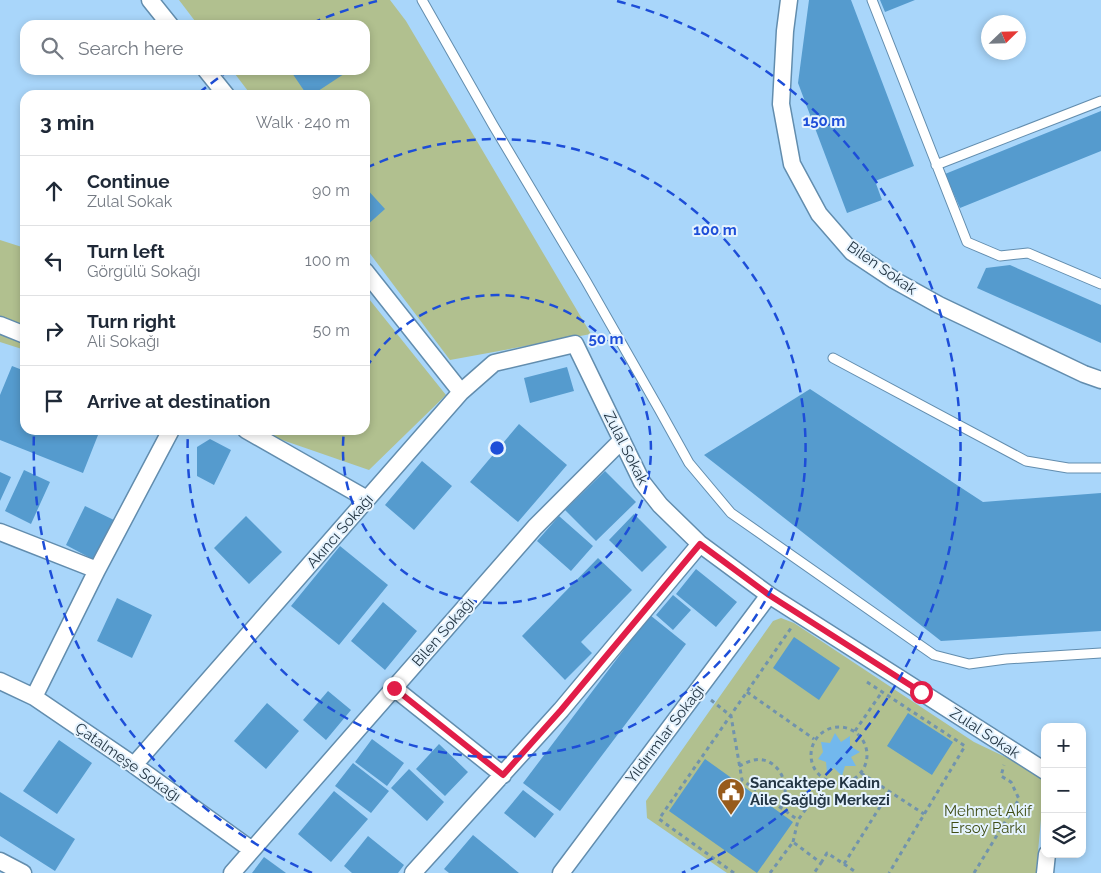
<!DOCTYPE html>
<html lang="en">
<head>
<meta charset="utf-8">
<style>
	:root { --surface:#fff; --page:#f2f2f3; --text:#1f2937; --muted:#747a83; --line:#e0e1e3 }
	body { margin:0; font-family:Raleway,sans-serif; background:var(--page); color:var(--text) }
	.controls { position:absolute; right:15px; bottom:15px; display:grid; overflow:hidden; border-radius:10px; box-shadow:0 2px 8px #0003 }
	.controls button { width:45px; height:45px; display:grid; place-items:center; padding:0; border:0; border-bottom:1px solid var(--line); background:var(--surface); color:var(--text); font:25px sans-serif }
	.compass { position:absolute; left:981px; top:15px; width:45px; height:45px; border-radius:50%; background:var(--surface); box-shadow:0 2px 8px #0003; rotate:67deg }
	.stop { position:absolute; width:15px; height:15px; margin:-11px; border:4px solid #e11d48; border-radius:50%; background:#fff }
	.stop.end { background:#e11d48; border-color:#fff; box-shadow:0 1px 5px #0008 }
	.list { margin:0; padding:0; list-style:none }
	h2 { display:flex; justify-content:space-between; align-items:center; height:65px; margin:0; padding:0 20px; font-size:21px }
	h2 small { font-size:16px; font-weight:400; color:var(--muted) }
	.list li { display:grid; grid-template-columns:32px 1fr auto; gap:15px; align-items:center; box-sizing:border-box; height:70px; padding:0 20px; border-top:1px solid var(--line) }
	.list b { display:block; font-size:19px; white-space:nowrap }
	.list p { margin:0; font-size:16px; white-space:nowrap; color:var(--muted) }
	.list em { font-size:16px; font-style:normal; color:var(--muted) }
	.icon { flex:none; width:28px; height:28px; fill:none; stroke:currentColor; stroke-width:2; stroke-linecap:round; stroke-linejoin:round }
	.map { position:relative; flex:none; width:1101px; height:873px; overflow:hidden }
	.search { position:absolute; background:var(--surface); box-shadow:0 2px 8px #0003; left:20px; top:20px; width:350px; height:55px; display:flex; align-items:center; gap:12px; box-sizing:border-box; padding:0 18px; border-radius:15px; color:var(--muted); font-size:19px }
	.panel { position:absolute; background:var(--surface); box-shadow:0 2px 8px #0003; left:20px; top:90px; width:350px; height:345px; border-radius:15px }
	.map>svg:first-child { display:block }
	.green { fill:#b1c08f }
	.water { fill:#72b8ed }
	.building { fill:#559bce }
	.lines { fill:none; stroke-linecap:round; stroke-linejoin:round }
	.service-casing { stroke:#628dae; stroke-width:11 }
	.minor-casing { stroke:#628dae; stroke-width:19 }
	.path { stroke:#7193ad; stroke-width:3; stroke-dasharray:4 4; stroke-linecap:butt }
	.service { stroke:#fff; stroke-width:9 }
	.minor { stroke:#fff; stroke-width:16 }
	.route { stroke:#e11d48; stroke-width:6 }
	.ring { fill:none; stroke:#1d4ed8; stroke-width:2.5; stroke-dasharray:9 6 }
	.labels { text-anchor:middle; stroke-width:4; stroke-linejoin:round; paint-order:stroke }
	.street-label { font-size:15px; fill:#243644; stroke:#e5f3fe }
	.poi-label { font-size:15px; font-weight:bold; fill:#243644; stroke:#e5f3fe; text-anchor:start }
	.park-label { font-size:15px; fill:#404e16; stroke:#e5f3fe }
	.centre { fill:#1d4ed8; stroke:#e5f3fe; stroke-width:2.5 }
	.ring-label { font-size:15px; text-anchor:middle; font-weight:bold; fill:#1d4ed8; stroke:#e5f3fe; stroke-width:4; stroke-linejoin:round; paint-order:stroke }
</style>
</head>
<body>
<div class="map">
<svg width="1101" height="873" viewBox="0 0 1101 873">
	<rect width="100%" height="100%" fill="#a9d6fa"/>
	<!-- green -->
	<path class="green" d="M179,0H390L406,21L591,334L450,360L365,247V95H251L232,70H365V25H198Z
		M0,240L25,248V350L0,342Z
		M365,294L446,395L369,470L253,430H365Z
		M781,618L794,623L974,742L1045,776L1036,873H727L647,818L646,801L773,621Z"/>
	<!-- water -->
	<path class="water" d="M835,733L841,742L850,736V746L860,752L851,757L856,766H845L842,776L834,768L827,772L826,762L818,759L823,752L821,742L830,743Z"/>
	<!-- building -->
	<path class="building" d="M809,0H851L914,166L875,181L882,200L847,213L798,83Z
		M880,0H915L885,12Z
		M290,70H350L312,95H307Z
		M1101,111V151L960,208L945,174Z
		M365,187L385,209L365,227Z
		M1010,265L1101,305V343L977,288L986,268Z
		M12,366L25,371V430H100L83,473L0,440V395Z
		M567,367L574,391L530,403L524,378Z
		M810,389L983,502L1101,493V631L941,641L704,455Z
		M519,424L567,465L518,522L470,482Z
		M210,439L231,450L214,485L197,476V447Z
		M422,461L452,486L414,530L385,505Z
		M24,470L50,482L31,524L5,511Z
		M605,471L636,502L596,541L565,510Z
		M0,472L11,477L0,501Z
		M85,506L116,521L96,561L66,545Z
		M634,514L667,547L642,572L609,540Z
		M246,516L282,552L249,584L214,548Z
		M559,516L593,546L571,571L537,541Z
		M340,546L388,585L339,645L291,606Z
		M598,558L632,590L581,642L592,653L565,680L522,636Z
		M696,569L737,602L716,627L676,594Z
		M673,595L691,610L673,630L656,615Z
		M117,598L152,615L132,658L97,641Z
		M383,602L417,631L385,670L351,641Z
		M650,615L686,644L560,811L523,783Z
		M794,637L840,668L819,700L773,668Z
		M328,691L351,710L326,740L303,720Z
		M267,703L299,731L266,769L234,741Z
		M908,713L953,742L932,775L887,746Z
		M372,739L404,763L387,786L355,762Z
		M59,740L92,763L57,814L23,791Z
		M439,744L468,772L445,796L416,769Z
		M705,759L793,822L757,873L669,811Z
		M353,763L389,791L371,813L335,786Z
		M409,769L444,802L427,821L391,788Z
		M523,790L554,814L535,838L504,813Z
		M334,791L368,819L331,862L298,834Z
		M0,792L75,839L55,871L0,836Z
		M473,835L519,873H449L444,869Z
		M368,836L404,865L398,873H352L344,866Z
		M264,857L286,873H252Z"/>
	<g class="lines">
		<defs>
			<path id="service" d="M422,0L493,125L586,281L659,409L689,463L731,513L934,655L969,664L1006,659L1101,653
				M872,0L967,242L1000,256L1028,253L1101,284
				M936,165L1101,101
				M833,358L1026,461L1068,468H1101"/>
			<path id="minor" d="M150,0L170,25
				M789,0L785,31L781,104L792,164L819,214L852,252L894,280L939,305L1084,374L1101,380
				M206,70L226,95
				M365,271L461,392
				M0,325L25,335
				M246,430L367,499
				M0,532L97,570L34,697
				M97,570L171,430
				M0,681L34,697L134,765L252,850
				M394,688L503,775
				M134,765L461,392L494,363L575,344L642,482L660,505L700,544L769,595L1045,771
				M0,861L23,873
				M232,873L535,527L621,441
				M413,873L561,710L700,544
				M561,873L769,595
				M1045,873L1047,854"/>
		</defs>
		<!-- service casing -->
		<use href="#service" class="service-casing"/>
		<!-- minor casing -->
		<use href="#minor" class="minor-casing"/>
		<!-- path -->
		<path class="path" d="M867,682L965,746L889,873
			M747,692L814,739
			M711,700L731,716L742,780L798,820
			M811 755a28 28 0 1 1 56 0a28 28 0 1 1-56 0Z
			M855,731L882,692
			M739,766C744,764 749,761 754,760C773,756 787,776 785,793C784,798 782,803 781,808
			M861,773L924,814
			M793,842L798,820L826,781
			M821,863L827,853L844,864L890,791
			M844,864L857,873
			M734,873L659,819L791,628
			M770,873L793,842L821,863L814,873
			M974,873L1019,799L1011,782L1001,776L1004,765"/>
		<!-- service -->
		<use href="#service" class="service"/>
		<!-- minor -->
		<use href="#minor" class="minor"/>
	</g>
	<g class="lines">
		<!-- route -->
		<path class="route" d="M394,688L503,775L561,710L700,544L769,595L921,692"/>
	</g>
	<!-- distance rings -->
	<g class="ring">
		<path d="M366 368A154 154 0 1 1 344 431"/>
		<path d="M366 168A309 309 0 1 1 188 432"/>
		<path d="M312 873A463 463 0 0 1 34 432M199 93A463 463 0 0 1 228 71M312 23A463 463 0 0 1 377 1M617 1A463 463 0 0 1 682 873"/>
	</g>
	<!-- icons -->
	<defs>
		<symbol id="civic-pin" viewBox="-11 -11 22 30"><path d="M0 17L-7.5 6A9.5 9.5 0 1 1 7.5 6Z" fill="#975b1c" stroke="#e5f3fe"/><path d="M-.6-6.5H3V-4.5H.6V-3L4-1V1h2V6H-6V1h2V-1L-.6-3ZM-1.2 2.5V6h2.4V2.5Z" fill="#fff"/></symbol>
	</defs>
	<g fill-rule="evenodd">
		<use href="#civic-pin" x="715" y="776" width="32" height="43"/>
	</g>
	<g class="labels">
		<!-- street labels -->
		<g class="street-label">
			<text transform="translate(882 268) rotate(35)" y="5">Bilen Sokak</text>
			<text transform="translate(626 448) rotate(63)" y="5">Zulal Sokak</text>
			<text transform="translate(340 531) rotate(-49)" y="5">Akıncı Sokağı</text>
			<text transform="translate(443 632) rotate(-49)" y="5">Bilen Sokağı</text>
			<text transform="translate(985 733) rotate(33)" y="5">Zulal Sokak</text>
			<text transform="translate(665 734) rotate(-53)" y="5">Yıldırımlar Sokağı</text>
			<text transform="translate(128 762) rotate(35)" y="5">Çatalmeşe Sokağı</text>
		</g>
		<!-- poi labels -->
		<g class="poi-label">
			<text x="750" y="788">Sancaktepe Kadın<tspan x="750" dy="17">Aile Sağlığı Merkezi</tspan></text>
		</g>
		<!-- park labels -->
		<g class="park-label">
			<text x="988" y="816">Mehmet Akif<tspan x="988" dy="17">Ersoy Parkı</tspan></text>
		</g>
	</g>
	<circle cx="497" cy="448" r="8" class="centre"/>
	<g class="ring-label">
		<text x="824" y="126">150 m</text>
		<text x="715" y="235">100 m</text>
		<text x="606" y="344">50 m</text>
	</g>
</svg>
<div class="controls">
<button>+</button>
<button>−</button>
<button><svg class="icon" aria-label="layers" viewBox="0 0 24 24"><path d="M12 4l9 5-9 5-9-5zM3 14l9 5 9-5"/></svg></button>
</div>
<svg class="compass" viewBox="-18 -18 36 36"><path d="M0-13l5 13h-10z" fill="#e53935"/><path d="M0 13l5-13h-10z" fill="#747a83"/></svg>
<div class="stop" style="left:921px;top:692px"></div>
<div class="stop end" style="left:394px;top:688px"></div>
<div class="search"><svg class="icon" aria-label="search" viewBox="0 0 24 24"><circle cx="10" cy="10" r="6"/><path d="M15 15l6 6"/></svg>Search here</div>
<section class="panel">
<h2>3 min<small>Walk · 240 m</small></h2>
<ul class="list">
<li><svg class="icon" aria-label="ahead" viewBox="0 0 24 24"><path d="M12 20V5M6 11l6-6 6 6"/></svg><div><b>Continue</b><p>Zulal Sokak</p></div><em>90 m</em></li>
<li><svg class="icon" aria-label="left" viewBox="0 0 24 24"><path d="M17 20v-9H6M10 6l-5 5 5 5"/></svg><div><b>Turn left</b><p>Görgülü Sokağı</p></div><em>100 m</em></li>
<li><svg class="icon" aria-label="right" viewBox="0 0 24 24"><path d="M7 20v-9h11M14 6l5 5-5 5"/></svg><div><b>Turn right</b><p>Ali Sokağı</p></div><em>50 m</em></li>
<li><svg class="icon" aria-label="arrive" viewBox="0 0 24 24"><path d="M6 21V4h12l-3 4 3 4H6"/></svg><div><b>Arrive at destination</b></div></li>
</ul>
</section>
</div>
</body>
</html>
